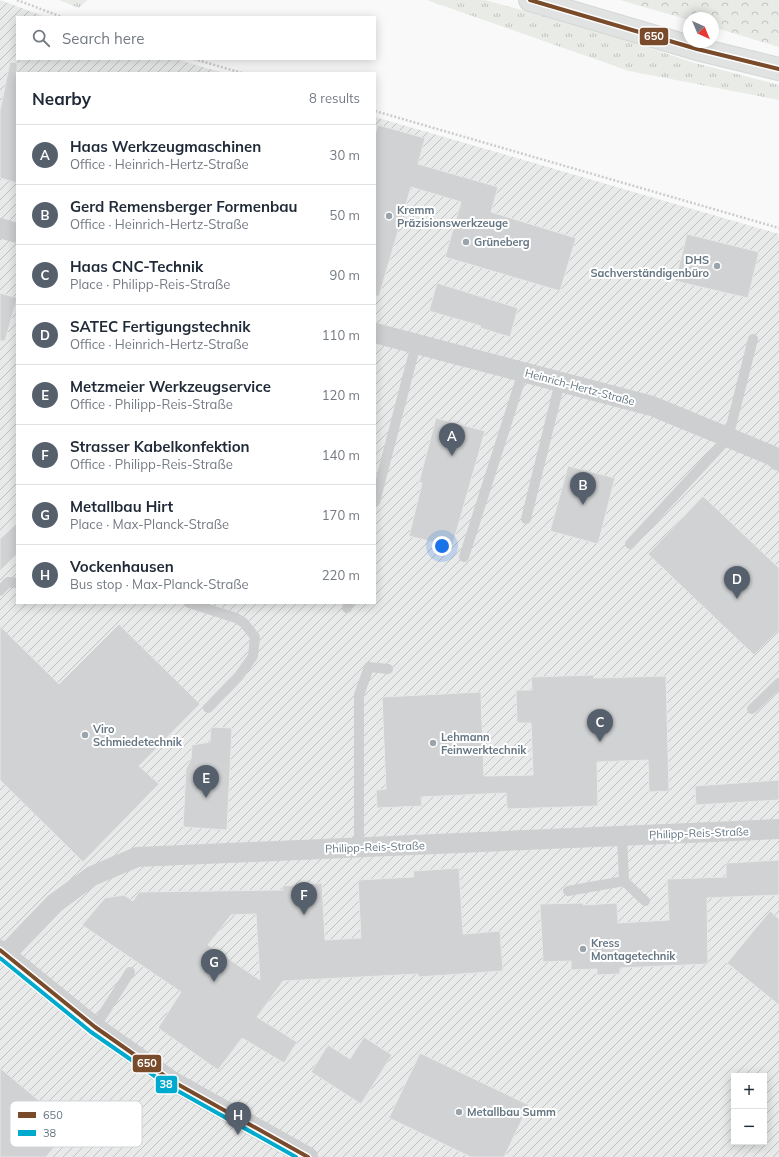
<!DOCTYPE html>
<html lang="en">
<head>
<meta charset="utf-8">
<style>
	:root { --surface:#fff; --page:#f6f6f7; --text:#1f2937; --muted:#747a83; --line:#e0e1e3; --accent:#56606c }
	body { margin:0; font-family:Mulish,sans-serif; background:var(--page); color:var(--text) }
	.controls { position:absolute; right:12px; bottom:12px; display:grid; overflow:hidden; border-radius:0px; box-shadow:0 2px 10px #0003 }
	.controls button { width:36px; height:36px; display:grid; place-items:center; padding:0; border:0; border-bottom:1px solid var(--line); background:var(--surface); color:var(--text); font:20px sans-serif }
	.compass { position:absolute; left:683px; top:12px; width:36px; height:36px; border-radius:50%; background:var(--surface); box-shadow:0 2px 10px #0003; rotate:136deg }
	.you { position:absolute; left:442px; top:546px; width:14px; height:14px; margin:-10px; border:3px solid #fff; border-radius:50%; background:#1a73e8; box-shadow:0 0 0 6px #1a73e833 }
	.badge { display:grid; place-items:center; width:26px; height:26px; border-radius:50%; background:var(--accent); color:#fff; font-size:13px; font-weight:700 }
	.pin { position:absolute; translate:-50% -33px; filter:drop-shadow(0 1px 2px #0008) }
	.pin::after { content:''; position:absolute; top:21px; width:14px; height:12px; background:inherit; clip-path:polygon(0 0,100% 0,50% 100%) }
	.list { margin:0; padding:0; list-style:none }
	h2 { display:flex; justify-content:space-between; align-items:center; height:52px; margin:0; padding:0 16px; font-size:17px }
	h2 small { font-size:13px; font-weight:400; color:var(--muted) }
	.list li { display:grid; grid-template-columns:26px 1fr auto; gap:12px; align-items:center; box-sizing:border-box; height:60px; padding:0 16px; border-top:1px solid var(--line) }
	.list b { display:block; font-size:15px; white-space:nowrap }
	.list p { margin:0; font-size:13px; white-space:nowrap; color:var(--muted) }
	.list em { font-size:13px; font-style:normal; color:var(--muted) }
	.icon { flex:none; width:22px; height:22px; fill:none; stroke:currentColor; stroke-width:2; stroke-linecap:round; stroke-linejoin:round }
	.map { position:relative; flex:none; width:779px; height:1157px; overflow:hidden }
	.search { position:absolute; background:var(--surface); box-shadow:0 2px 10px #0003; left:16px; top:16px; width:360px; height:44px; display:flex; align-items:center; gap:10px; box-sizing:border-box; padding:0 14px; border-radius:0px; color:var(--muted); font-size:15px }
	.panel { position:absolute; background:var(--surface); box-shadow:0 2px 10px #0003; left:16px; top:72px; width:360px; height:532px; border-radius:0px }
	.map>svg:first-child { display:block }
	.industrial { fill:url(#industrial-furrows); fill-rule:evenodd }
	.grass { fill:url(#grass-tufts) }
	.forest { fill:url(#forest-crowns) }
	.building { fill:#d0d2d3; stroke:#e8e8e8; fill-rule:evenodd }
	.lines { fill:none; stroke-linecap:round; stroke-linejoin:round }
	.primary-casing { stroke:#d5d6d7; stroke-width:24 }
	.path { stroke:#cbcccd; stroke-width:2.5; stroke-dasharray:2 2; stroke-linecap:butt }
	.lane { stroke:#cecfd0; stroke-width:10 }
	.street { stroke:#cecfd0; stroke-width:20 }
	.primary { stroke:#e1e2e2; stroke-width:22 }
	.bus-1-casing { stroke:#fff; stroke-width:7 }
	.bus-2-casing { stroke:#fff; stroke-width:7 }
	.bus-1 { stroke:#7a4b2a; stroke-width:4 }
	.bus-2 { stroke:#00a9ce; stroke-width:4 }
	.poi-dot { fill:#99a4ac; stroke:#fff; stroke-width:1.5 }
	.labels { text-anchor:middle; stroke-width:4; stroke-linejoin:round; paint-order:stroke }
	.poi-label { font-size:11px; font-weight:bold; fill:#657683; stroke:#fff; text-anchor:start }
	.street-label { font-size:11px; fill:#657683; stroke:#fff }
	.key { fill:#fff; stroke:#d1d6da; stroke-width:1 }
	.key-label { font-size:11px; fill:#657683 }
	.line-badge { stroke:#fff; stroke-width:1.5 }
	.badge-label { font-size:11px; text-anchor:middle; font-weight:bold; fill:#fff }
</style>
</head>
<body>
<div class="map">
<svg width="779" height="1157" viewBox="0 0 779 1157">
	<defs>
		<pattern id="industrial-furrows" width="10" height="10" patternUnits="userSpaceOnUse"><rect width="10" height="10" fill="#e8e9e9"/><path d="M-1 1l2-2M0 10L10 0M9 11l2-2" fill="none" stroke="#c0c1c2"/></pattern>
		<pattern id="grass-tufts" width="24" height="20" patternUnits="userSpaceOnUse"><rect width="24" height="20" fill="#e8ebe6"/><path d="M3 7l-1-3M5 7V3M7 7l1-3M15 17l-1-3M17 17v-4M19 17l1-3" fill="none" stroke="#c0c3c0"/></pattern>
		<pattern id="forest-crowns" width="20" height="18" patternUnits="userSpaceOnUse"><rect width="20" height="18" fill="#e8ebe6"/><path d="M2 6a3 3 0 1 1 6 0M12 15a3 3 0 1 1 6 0" fill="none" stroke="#c0c3c0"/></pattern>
	</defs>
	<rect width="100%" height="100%" fill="#f9f9f9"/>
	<!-- industrial -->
	<path class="industrial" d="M0,0L46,17H17V59H175L224,73H17V603H375V117L779,234V1157H0ZM734,1076H764V1142H734Z"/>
	<!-- grass -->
	<path class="grass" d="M59,0H87L79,8Z
		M427,0H485L612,35L691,62L779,85V100L629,71Z"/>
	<!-- forest -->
	<path class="forest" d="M620,0H779V47L713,27V18H689V20Z"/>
	<!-- building -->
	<path class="building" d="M10,62L17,63V183L0,178V111Z
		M378,125L425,138L418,164L498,187L491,212L576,238L560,291L445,257L461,202L411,187L379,296H375V135Z
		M687,234L759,252L748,298L675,281Z
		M437,283L518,308L510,337L480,328L481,326L429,311Z
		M0,293L17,298L5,341H0Z
		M436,418L485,431L452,547L409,536L422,483L419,482Z
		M568,466L615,478L598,544L550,531Z
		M703,496L779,568V630L754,655L648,554Z
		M17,523V554L0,571V539Z
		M119,624L200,704L139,766L159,784L83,862L0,780V626L59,684Z
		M594,675V678L666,676L669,791L649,792L648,760L597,762L598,806L507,809L506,793L421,797L422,806L377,808L376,790L386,789L382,697L481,692L484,776L533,775L531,723H517L516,690H532L531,677Z
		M211,727L232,728L227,830L183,827L186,769L191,759L192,745L210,742Z
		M779,780V800L696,805L695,786Z
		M779,860V895L707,898L708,964L620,968V974L597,975V969L571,970V961L543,962L540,904L583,903V905L617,903L618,923L669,920L667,879L726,877V863Z
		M459,868L463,934L500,931L503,971L418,977V974L283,981L257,1017L297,1042L284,1063L242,1038L218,1070L158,1028L181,992L82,925L105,898L124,895L133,901L139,892L283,890L282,886L322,883L325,940L361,938L358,880L414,877L413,871ZM256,914L260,980L208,945L231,915Z
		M770,911L779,919V1005L727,963Z
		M364,1037L392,1055L361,1104L311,1072L328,1045L350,1059Z
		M420,1053L529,1105L504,1157H471L389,1118Z
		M0,1068L71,1127L46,1157H0Z"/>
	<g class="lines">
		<defs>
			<path id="primary" d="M530,0L697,49L779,69"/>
		</defs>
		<!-- primary casing -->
		<use href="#primary" class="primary-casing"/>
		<!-- path -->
		<path class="path" d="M17,0L62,17
			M194,59L242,73
			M375,111L779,228"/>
		<!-- lane -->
		<path class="lane" d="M375,502L416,344
			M526,519L560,382
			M630,544L728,438L753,339
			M464,557L523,372
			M0,591L8,582L17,583
			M189,603L236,618L244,623L255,637L253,656L239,676L208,708
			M347,608L349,603
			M752,709L779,683
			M622,836L624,881L645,901
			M359,847V695L369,667L388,669
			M568,891L624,881
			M95,1027L130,972"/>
		<!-- street -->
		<path class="street" d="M0,228L17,233
			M375,333L652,406L773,456L779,461
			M0,950L95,1027L172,1081L308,1157
			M5,955L55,903L92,876L137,857L779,829"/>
		<!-- primary -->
		<use href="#primary" class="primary"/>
		<defs>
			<path id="bus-1" d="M530,0L697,49L779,69
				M0,950L95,1027L172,1081L308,1157"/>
			<path id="bus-2" d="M0,958L91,1032L169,1086L296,1157"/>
		</defs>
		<!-- bus-1 casing -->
		<use href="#bus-1" class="bus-1-casing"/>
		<!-- bus-2 casing -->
		<use href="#bus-2" class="bus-2-casing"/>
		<!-- bus-1 -->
		<use href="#bus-1" class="bus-1"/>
		<!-- bus-2 -->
		<use href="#bus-2" class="bus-2"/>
	</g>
	<!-- markers -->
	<g class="poi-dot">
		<circle cx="389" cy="216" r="4"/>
		<circle cx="466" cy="242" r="4"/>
		<circle cx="717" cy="266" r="4"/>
		<circle cx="85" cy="735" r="4"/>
		<circle cx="433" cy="743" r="4"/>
		<circle cx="583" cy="949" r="4"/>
		<circle cx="459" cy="1112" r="4"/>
	</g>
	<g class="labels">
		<!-- poi labels -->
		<g class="poi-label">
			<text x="397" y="214">Kremm<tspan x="397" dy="13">Präzisionswerkzeuge</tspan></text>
			<text x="474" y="246">Grüneberg</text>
			<text x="709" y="264" text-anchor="end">DHS<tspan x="709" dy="13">Sachverständigenbüro</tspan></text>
			<text x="93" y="733">Viro<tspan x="93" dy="13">Schmiedetechnik</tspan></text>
			<text x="441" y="741">Lehmann<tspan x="441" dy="13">Feinwerktechnik</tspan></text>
			<text x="591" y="947">Kress<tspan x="591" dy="13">Montagetechnik</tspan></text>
			<text x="467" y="1116">Metallbau Summ</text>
		</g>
		<!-- street labels -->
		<g class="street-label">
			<text transform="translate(580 387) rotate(15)" y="4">Heinrich-Hertz-Straße</text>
			<text transform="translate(699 833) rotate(-2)" y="4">Philipp-Reis-Straße</text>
			<text transform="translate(375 847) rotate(-2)" y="4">Philipp-Reis-Straße</text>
		</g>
	</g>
	<!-- legend -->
	<rect x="10" y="1101" width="132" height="46" rx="6" class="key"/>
	<rect x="18" y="1112" width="18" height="6" fill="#7a4b2a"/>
	<rect x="18" y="1130" width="18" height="6" fill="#00a9ce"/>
	<g class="key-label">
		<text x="43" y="1119">650</text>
		<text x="43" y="1137">38</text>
	</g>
	<g class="line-badge">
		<rect x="639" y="27" width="30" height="19" rx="4" fill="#7a4b2a"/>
		<rect x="132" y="1054" width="30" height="19" rx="4" fill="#7a4b2a"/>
		<rect x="155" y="1075" width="23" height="19" rx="4" fill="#00a9ce"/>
	</g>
	<g class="badge-label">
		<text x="654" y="40">650</text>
		<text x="147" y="1067">650</text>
		<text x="166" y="1088">38</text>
	</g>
</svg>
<div class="controls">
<button>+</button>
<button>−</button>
</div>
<svg class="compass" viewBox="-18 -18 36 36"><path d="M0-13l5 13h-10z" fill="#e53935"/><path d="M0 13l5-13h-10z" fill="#747a83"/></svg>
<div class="you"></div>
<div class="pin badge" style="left:452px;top:456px">A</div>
<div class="pin badge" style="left:583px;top:505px">B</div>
<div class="pin badge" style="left:600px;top:742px">C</div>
<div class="pin badge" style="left:737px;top:599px">D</div>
<div class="pin badge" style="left:206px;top:798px">E</div>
<div class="pin badge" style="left:304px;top:915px">F</div>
<div class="pin badge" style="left:214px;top:982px">G</div>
<div class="pin badge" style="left:238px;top:1135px">H</div>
<div class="search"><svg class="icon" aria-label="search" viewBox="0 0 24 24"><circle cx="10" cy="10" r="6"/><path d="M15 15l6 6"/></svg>Search here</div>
<section class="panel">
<h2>Nearby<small>8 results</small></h2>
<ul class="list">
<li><span class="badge">A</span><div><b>Haas Werkzeugmaschinen</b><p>Office · Heinrich-Hertz-Straße</p></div><em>30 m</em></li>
<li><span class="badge">B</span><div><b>Gerd Remensberger Formenbau</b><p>Office · Heinrich-Hertz-Straße</p></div><em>50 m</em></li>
<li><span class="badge">C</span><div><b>Haas CNC-Technik</b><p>Place · Philipp-Reis-Straße</p></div><em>90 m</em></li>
<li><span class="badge">D</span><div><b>SATEC Fertigungstechnik</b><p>Office · Heinrich-Hertz-Straße</p></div><em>110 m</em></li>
<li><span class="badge">E</span><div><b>Metzmeier Werkzeugservice</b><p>Office · Philipp-Reis-Straße</p></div><em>120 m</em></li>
<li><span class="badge">F</span><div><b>Strasser Kabelkonfektion</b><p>Office · Philipp-Reis-Straße</p></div><em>140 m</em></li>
<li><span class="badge">G</span><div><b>Metallbau Hirt</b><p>Place · Max-Planck-Straße</p></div><em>170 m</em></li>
<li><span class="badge">H</span><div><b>Vockenhausen</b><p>Bus stop · Max-Planck-Straße</p></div><em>220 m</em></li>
</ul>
</section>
</div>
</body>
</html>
